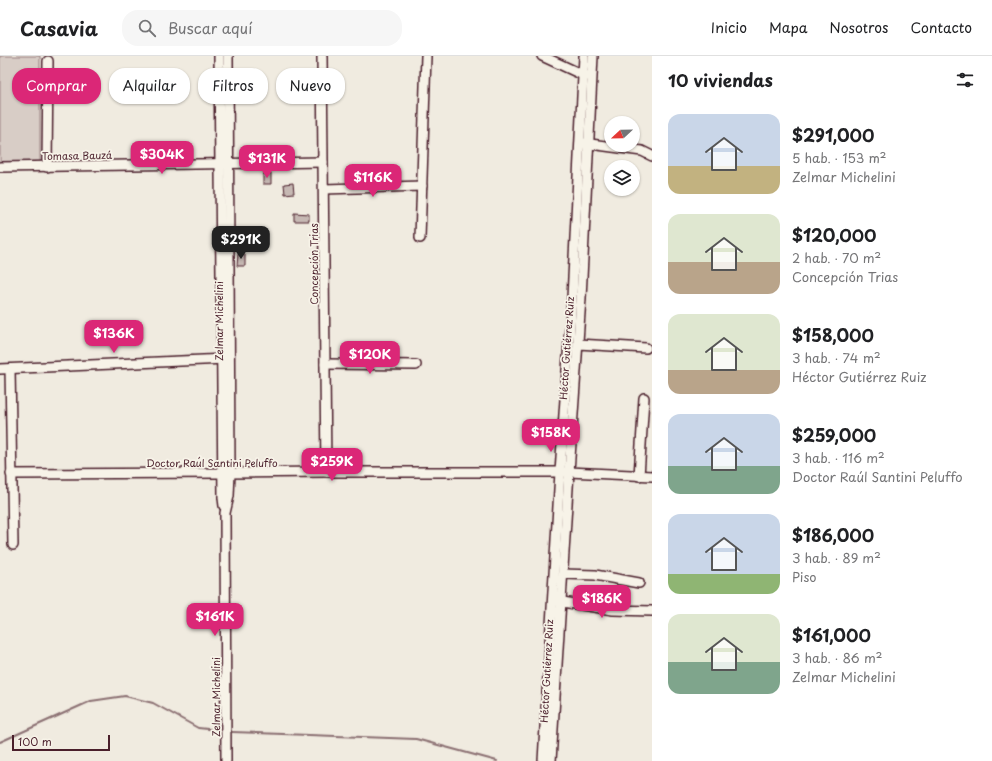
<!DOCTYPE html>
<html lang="es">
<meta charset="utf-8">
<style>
:root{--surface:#fff;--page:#f6f6f6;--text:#202124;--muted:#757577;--line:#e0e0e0;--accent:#db2777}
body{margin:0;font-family:"Playpen Sans",sans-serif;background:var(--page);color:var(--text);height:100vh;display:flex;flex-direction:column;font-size:15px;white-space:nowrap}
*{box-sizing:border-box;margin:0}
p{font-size:13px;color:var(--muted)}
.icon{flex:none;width:22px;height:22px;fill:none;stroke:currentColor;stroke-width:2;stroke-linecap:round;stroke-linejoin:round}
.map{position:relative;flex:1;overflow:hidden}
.side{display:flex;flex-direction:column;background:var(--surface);width:340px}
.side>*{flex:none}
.hud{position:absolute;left:12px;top:12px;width:380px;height:36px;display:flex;gap:8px}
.needle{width:26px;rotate:248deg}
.controls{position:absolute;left:604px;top:60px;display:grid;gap:8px}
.controls a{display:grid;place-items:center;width:36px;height:36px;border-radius:50%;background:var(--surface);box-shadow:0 1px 3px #0004;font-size:20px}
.scale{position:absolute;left:12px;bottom:10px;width:98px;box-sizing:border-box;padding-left:4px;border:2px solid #4a1f2b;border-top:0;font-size:11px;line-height:14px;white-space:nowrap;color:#4a1f2b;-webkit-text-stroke:3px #f7f3e8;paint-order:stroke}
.price{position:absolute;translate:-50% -34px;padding:0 9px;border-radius:8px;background:var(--accent);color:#fff;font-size:13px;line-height:26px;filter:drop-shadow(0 1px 2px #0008)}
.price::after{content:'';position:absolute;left:50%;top:24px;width:12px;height:9px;margin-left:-6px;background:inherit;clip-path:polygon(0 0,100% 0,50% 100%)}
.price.on{background:#222;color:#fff}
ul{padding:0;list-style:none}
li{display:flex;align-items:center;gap:12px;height:100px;padding:0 16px}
li span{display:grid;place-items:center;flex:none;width:112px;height:80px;border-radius:12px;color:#555}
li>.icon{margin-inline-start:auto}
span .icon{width:48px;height:48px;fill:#fffc;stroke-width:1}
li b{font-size:17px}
h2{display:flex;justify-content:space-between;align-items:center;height:48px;padding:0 16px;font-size:17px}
.tag{padding:0 14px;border-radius:16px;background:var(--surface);box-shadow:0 1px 3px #0004;font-size:14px;line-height:36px}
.tag.on{background:var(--accent);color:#fff}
header{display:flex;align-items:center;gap:24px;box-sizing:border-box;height:56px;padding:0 20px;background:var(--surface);border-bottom:1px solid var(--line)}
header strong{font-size:19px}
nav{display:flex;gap:22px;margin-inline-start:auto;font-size:14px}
.search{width:280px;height:36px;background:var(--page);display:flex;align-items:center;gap:10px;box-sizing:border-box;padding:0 14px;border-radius:16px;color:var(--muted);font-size:15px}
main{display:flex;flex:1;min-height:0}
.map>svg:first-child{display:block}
.green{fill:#d8cdc6;stroke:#917678}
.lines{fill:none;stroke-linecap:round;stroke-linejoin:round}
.stream{stroke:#8b6f72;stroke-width:2}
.building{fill:#c6b8b3;stroke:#4a1f2b}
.minor-casing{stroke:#4a1f2b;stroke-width:12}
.minor{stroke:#f7f3e8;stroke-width:9}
.labels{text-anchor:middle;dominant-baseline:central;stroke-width:3.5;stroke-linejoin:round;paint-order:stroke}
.street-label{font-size:10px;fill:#4a1f2b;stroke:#f7f3e8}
</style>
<header>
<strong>Casavia</strong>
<div class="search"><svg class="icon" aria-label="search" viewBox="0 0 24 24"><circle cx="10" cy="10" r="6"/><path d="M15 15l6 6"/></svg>Buscar aquí</div>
<nav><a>Inicio</a><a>Mapa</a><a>Nosotros</a><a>Contacto</a></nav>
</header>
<main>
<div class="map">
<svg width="652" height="705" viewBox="0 0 652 705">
<rect width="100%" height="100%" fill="#f0ebe0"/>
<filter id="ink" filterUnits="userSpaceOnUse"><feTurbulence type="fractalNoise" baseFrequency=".025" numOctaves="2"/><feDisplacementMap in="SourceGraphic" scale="8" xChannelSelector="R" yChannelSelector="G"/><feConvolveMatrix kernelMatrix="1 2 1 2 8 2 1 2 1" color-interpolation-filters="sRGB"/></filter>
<g filter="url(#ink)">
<!-- green -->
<rect class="green" x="0" y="0" width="40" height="107"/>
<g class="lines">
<!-- stream -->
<g class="stream">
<polyline points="232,676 416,683 497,705"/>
<polyline points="0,686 91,645 125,640 153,647 198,672 218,674"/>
</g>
</g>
<!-- building -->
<g class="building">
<polygon points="271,117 271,128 263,128 263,118"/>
<polygon points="293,127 294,137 285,138 284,128"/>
<polygon points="294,157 309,158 309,165 294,165"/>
<polygon points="247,173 247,186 236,186 236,180 238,180 238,174"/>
<polygon points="238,198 245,198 245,210 237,210"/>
</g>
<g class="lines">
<!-- minor casing -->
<g class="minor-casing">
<g id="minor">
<polyline points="219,0 223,442 224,450"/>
<polyline points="322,0 326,416"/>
<polyline points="542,0 583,19 588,20"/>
<polyline points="583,87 642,95 652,100"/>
<polyline points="0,111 323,106"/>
<polyline points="47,111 48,5"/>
<polyline points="324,133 422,130"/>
<polyline points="420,182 426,0"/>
<polyline points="578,288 646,292"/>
<polyline points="325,308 416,309"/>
<polyline points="0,313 226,303"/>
<polyline points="10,313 13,489"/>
<polyline points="11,418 223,417 326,416 569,416 652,420"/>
<polyline points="639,420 644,342"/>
<polyline points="563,518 595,519 639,527"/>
<polyline points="556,545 613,554 652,555"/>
<polyline points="226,705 225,457 229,440 230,417 228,0"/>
<polyline points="543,705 560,416 572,242 584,0"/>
<polyline points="551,705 569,416 581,242 593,0"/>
</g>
</g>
<!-- minor -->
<use href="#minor" class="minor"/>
</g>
</g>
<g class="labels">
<!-- street labels -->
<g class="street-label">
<text transform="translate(77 99) rotate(-1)">Tomasa Bauzá</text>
<text transform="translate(313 208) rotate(-90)">Concepción Trias</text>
<text transform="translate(218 265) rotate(-90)">Zelmar Michelini</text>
<text transform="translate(566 292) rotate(-86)">Héctor Gutiérrez Ruiz</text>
<text x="212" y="406">Doctor Raúl Santini Peluffo</text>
<text transform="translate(546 615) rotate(-87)">Héctor Gutiérrez Ruiz</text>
<text transform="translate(215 641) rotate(-90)">Zelmar Michelini</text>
</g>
</g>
</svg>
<div class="controls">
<a><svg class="needle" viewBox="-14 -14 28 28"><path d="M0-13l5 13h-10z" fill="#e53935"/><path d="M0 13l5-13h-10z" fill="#757577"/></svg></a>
<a><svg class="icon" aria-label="layers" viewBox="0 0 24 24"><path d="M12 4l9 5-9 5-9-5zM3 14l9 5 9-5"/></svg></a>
</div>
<div class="scale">100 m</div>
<b class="price" style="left:162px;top:119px">$304K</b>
<b class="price" style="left:267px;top:123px">$131K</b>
<b class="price" style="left:373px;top:142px">$116K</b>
<b class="price on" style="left:241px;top:204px">$291K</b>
<b class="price" style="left:114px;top:298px">$136K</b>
<b class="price" style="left:370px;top:319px">$120K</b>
<b class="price" style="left:551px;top:397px">$158K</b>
<b class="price" style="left:332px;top:426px">$259K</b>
<b class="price" style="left:602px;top:563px">$186K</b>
<b class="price" style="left:215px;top:581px">$161K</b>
<div class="hud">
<a class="tag on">Comprar</a>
<a class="tag">Alquilar</a>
<a class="tag">Filtros</a>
<a class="tag">Nuevo</a>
</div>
</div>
<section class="side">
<h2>10 viviendas<svg class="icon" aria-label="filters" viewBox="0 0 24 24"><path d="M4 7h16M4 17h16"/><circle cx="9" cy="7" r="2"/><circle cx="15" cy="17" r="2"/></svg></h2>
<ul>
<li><span style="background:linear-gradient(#c9d6e8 65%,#c2b280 0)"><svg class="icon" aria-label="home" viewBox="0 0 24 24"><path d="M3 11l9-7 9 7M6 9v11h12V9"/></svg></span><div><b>$291,000</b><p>5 hab. · 153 m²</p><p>Zelmar Michelini</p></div></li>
<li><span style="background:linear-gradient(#dfe7d0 60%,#b9a48a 0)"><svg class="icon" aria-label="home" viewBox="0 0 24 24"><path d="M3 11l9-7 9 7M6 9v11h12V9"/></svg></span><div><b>$120,000</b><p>2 hab. · 70 m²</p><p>Concepción Trias</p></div></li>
<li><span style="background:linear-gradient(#dfe7d0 70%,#b9a48a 0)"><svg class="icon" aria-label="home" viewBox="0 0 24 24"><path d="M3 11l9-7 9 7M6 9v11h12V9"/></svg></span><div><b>$158,000</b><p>3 hab. · 74 m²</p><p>Héctor Gutiérrez Ruiz</p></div></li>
<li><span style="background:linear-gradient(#c9d6e8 65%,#7fa58c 0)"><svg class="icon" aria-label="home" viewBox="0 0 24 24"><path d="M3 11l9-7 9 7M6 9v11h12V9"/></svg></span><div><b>$259,000</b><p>3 hab. · 116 m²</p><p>Doctor Raúl Santini Peluffo</p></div></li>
<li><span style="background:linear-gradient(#c9d6e8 75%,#8fb573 0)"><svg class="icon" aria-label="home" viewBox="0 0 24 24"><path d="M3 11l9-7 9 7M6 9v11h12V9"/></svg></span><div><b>$186,000</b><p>3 hab. · 89 m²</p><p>Piso</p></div></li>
<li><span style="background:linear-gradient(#dfe7d0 60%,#7fa58c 0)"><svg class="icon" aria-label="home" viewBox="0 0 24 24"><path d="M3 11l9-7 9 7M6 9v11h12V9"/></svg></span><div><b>$161,000</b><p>3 hab. · 86 m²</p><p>Zelmar Michelini</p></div></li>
</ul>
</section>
</main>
